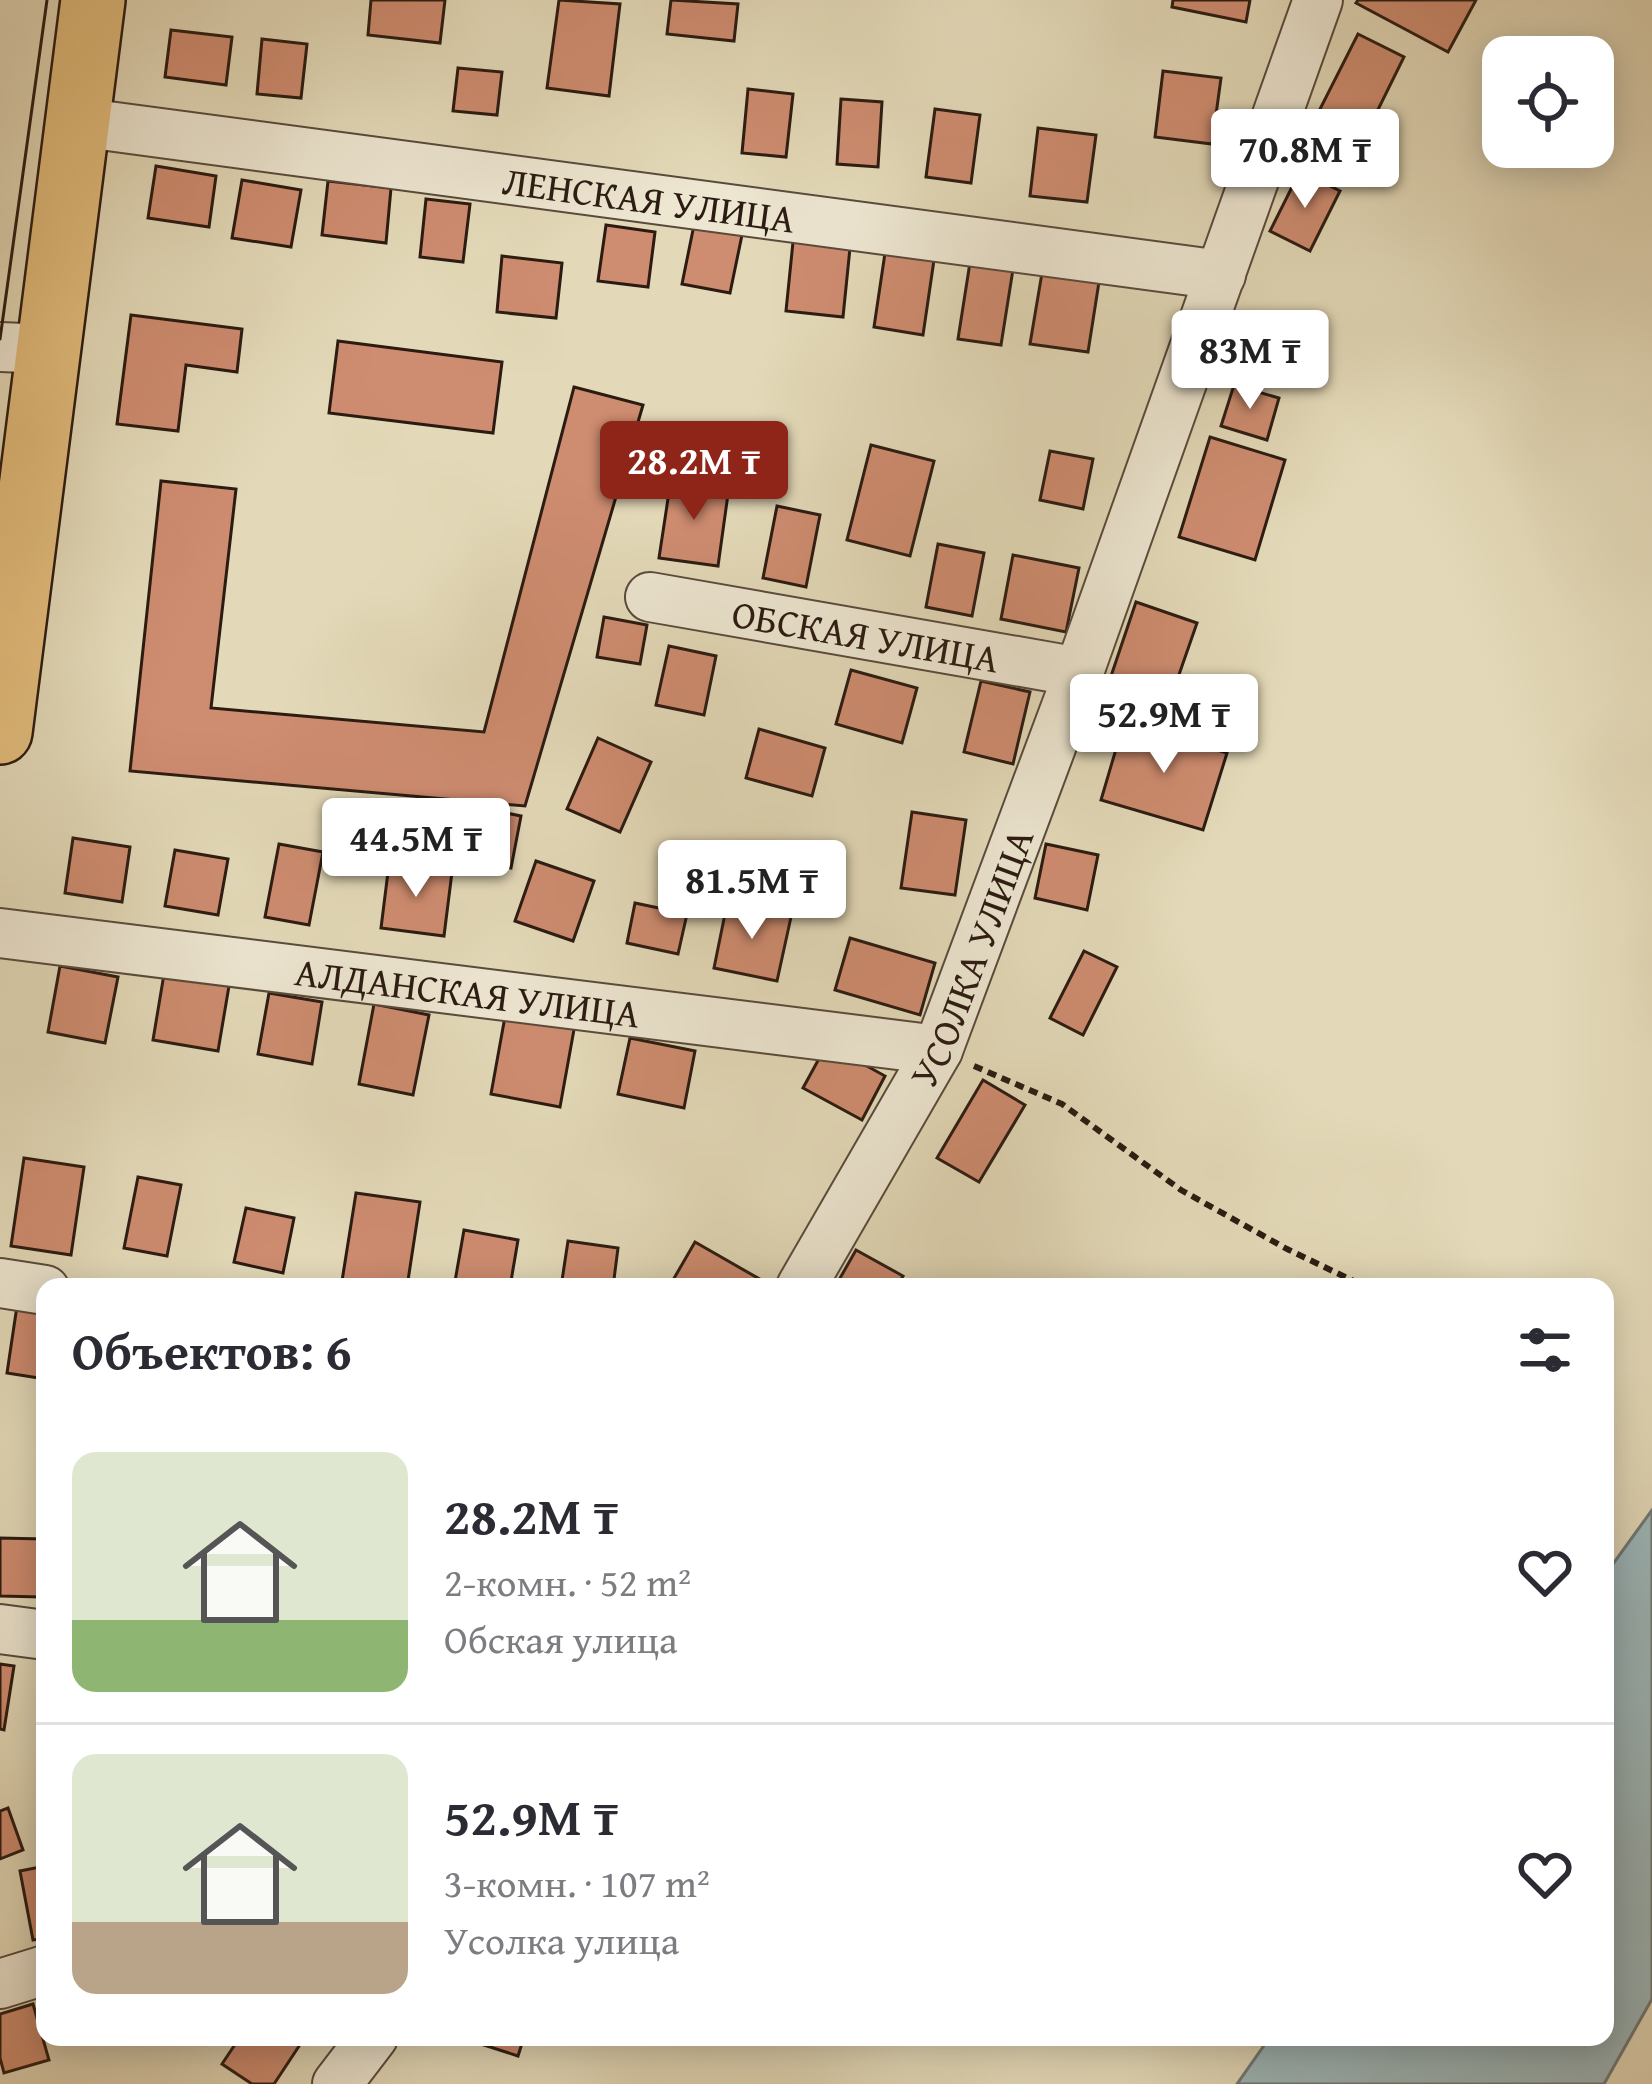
<!DOCTYPE html>
<html lang="ru">
<meta charset="utf-8">
<style>
:root{--surface:#fff;--page:#f7f7f7;--text:#2b2b33;--muted:#7c7c81;--line:#e1e1e2;--accent:#8f2418}
body{margin:0;font-family:"Gentium Book Plus",serif;background:var(--page);color:var(--text);height:100vh;display:flex;flex-direction:column;font-size:45px;white-space:nowrap}
*{box-sizing:border-box;margin:0}
p{font-size:39px;color:var(--muted)}
.icon{flex:none;width:66px;height:66px;fill:none;stroke:currentColor;stroke-width:2;stroke-linecap:round;stroke-linejoin:round}
.map{position:relative;flex:1;overflow:hidden}
.side{position:absolute;left:36px;top:1278px;width:1578px;height:768px;display:flex;flex-direction:column;background:var(--surface);border-radius:24px;box-shadow:0 6px 30px #0003}
.side>*{flex:none}
.fabs{position:absolute;left:1482px;top:36px;display:grid;gap:24px}
.fabs a{display:grid;place-items:center;width:132px;height:132px;border-radius:24px;background:var(--surface);box-shadow:0 6px 30px #0003;font-size:60px}
.price{position:absolute;translate:-50% -102px;padding:0 27px;border-radius:12px;background:#fff;color:#222;font-size:39px;line-height:78px;filter:drop-shadow(0 3px 6px #0008)}
.price::after{content:'';position:absolute;left:50%;top:72px;width:36px;height:27px;margin-left:-18px;background:inherit;clip-path:polygon(0 0,100% 0,50% 100%)}
.price.selected{background:var(--accent);color:#fff}
ul{padding:0;list-style:none}
li{display:flex;align-items:center;gap:36px;height:300px;padding:0 36px}
li+li{border-top:3px solid var(--line)}
li span{display:grid;place-items:center;flex:none;width:336px;height:240px;border-radius:24px;color:#555}
li>.icon{margin-inline-start:auto}
span .icon{width:144px;height:144px;fill:#fffc;stroke-width:1}
li b{font-size:51px}
h2{display:flex;justify-content:space-between;align-items:center;height:144px;padding:0 36px;font-size:51px}
.map>svg:first-child{display:block}
.water{fill:#9cb7bb;stroke:#6f7977;stroke-width:3}
.building{fill:#ce8c70;stroke:#2b1b12;stroke-width:3}
.lines{fill:none;stroke-linecap:round;stroke-linejoin:round}
.minor-casing{stroke:#594a3c;stroke-width:52}
.major-casing{stroke:#2b1b12;stroke-width:68}
.path{stroke:#2b1b12;stroke-width:6;stroke-dasharray:9 6;stroke-linecap:butt}
.minor{stroke:#ede6d1;stroke-width:48}
.major{stroke:#e2bc7c;stroke-width:63}
.tram{stroke:#2b1b12;stroke-width:3}
.labels{text-anchor:middle;dominant-baseline:central;stroke-width:9;stroke-linejoin:round;paint-order:stroke}
.street-label{font-size:39px;fill:#2b1b12;stroke:#ede6d1}
</style>
<div class="map">
<svg width="1652" height="2084" viewBox="0 0 1652 2084">
<rect width="100%" height="100%" fill="#e3d9b8"/>
<filter id="stains"><feTurbulence type="fractalNoise" baseFrequency=".00167" numOctaves="4"/><feColorMatrix values="0 0 0 0 .2 0 0 0 0 .09 0 0 0 0 .02 0 0 0 .5 -.17"/></filter>
<radialGradient id="worn" r=".72"><stop offset=".6" stop-color="#630" stop-opacity="0"/><stop offset="1" stop-color="#630" stop-opacity=".3"/></radialGradient>
<!-- water -->
<polygon class="water" points="1652,1510 1652,1999 1604,2084 1237,2084 1270,2037 1605,2037 1605,1575"/>
<!-- building -->
<g class="building">
<polygon points="371,0 445,0 440,43 368,35"/>
<polygon points="559,0 620,4 609,96 547,88"/>
<polygon points="671,0 738,4 734,41 667,34"/>
<polygon points="1173,0 1250,0 1246,22 1172,7"/>
<polygon points="1358,0 1476,0 1448,52 1356,3"/>
<polygon points="171,30 232,37 226,85 165,77"/>
<polygon points="1358,34 1404,57 1365,136 1318,113"/>
<polygon points="262,39 307,44 301,98 257,94"/>
<polygon points="458,68 502,72 497,115 453,111"/>
<polygon points="1163,71 1221,78 1212,144 1155,137"/>
<polygon points="748,89 793,94 786,157 742,153"/>
<polygon points="841,99 882,102 878,167 837,164"/>
<polygon points="935,109 980,115 971,183 926,177"/>
<polygon points="1038,128 1096,135 1087,202 1030,196"/>
<polygon points="156,166 216,176 209,227 148,218"/>
<polygon points="1300,171 1340,191 1310,251 1270,231"/>
<polygon points="242,180 301,190 291,247 232,238"/>
<polygon points="328,181 391,188 386,243 322,235"/>
<polygon points="426,199 470,204 463,262 420,257"/>
<polygon points="606,225 655,232 648,287 598,281"/>
<polygon points="694,225 742,235 730,293 682,284"/>
<polygon points="793,242 850,248 843,317 786,311"/>
<polygon points="885,253 934,260 923,335 874,327"/>
<polygon points="502,256 562,263 556,318 497,312"/>
<polygon points="971,256 1014,263 1001,345 958,339"/>
<polygon points="1042,273 1099,282 1088,352 1030,344"/>
<polygon points="131,315 242,329 237,372 186,365 178,431 117,424"/>
<polygon points="338,341 502,362 493,433 329,413"/>
<polygon points="1234,385 1279,398 1267,440 1221,426"/>
<polygon points="574,387 643,405 525,806 130,771 161,481 236,489 211,708 484,732"/>
<polygon points="1210,437 1285,460 1255,560 1179,537"/>
<polygon points="871,445 934,461 910,556 847,540"/>
<polygon points="1050,451 1093,459 1083,509 1040,500"/>
<polygon points="671,479 729,487 718,566 659,558"/>
<polygon points="777,506 820,515 806,587 763,578"/>
<polygon points="938,544 984,553 972,616 926,607"/>
<polygon points="1013,555 1079,568 1066,632 1001,619"/>
<polygon points="1136,602 1197,623 1167,709 1107,688"/>
<polygon points="604,617 647,625 640,664 597,657"/>
<polygon points="669,646 716,656 704,715 656,705"/>
<polygon points="851,670 917,688 902,743 836,724"/>
<polygon points="981,681 1030,692 1013,764 964,752"/>
<polygon points="1124,722 1227,753 1203,830 1101,800"/>
<polygon points="759,729 825,748 812,796 746,778"/>
<polygon points="598,738 651,762 620,832 567,809"/>
<polygon points="466,805 521,816 511,868 456,857"/>
<polygon points="912,812 966,820 955,895 901,888"/>
<polygon points="73,838 130,847 122,902 65,893"/>
<polygon points="279,844 323,852 309,925 265,917"/>
<polygon points="1046,844 1098,855 1087,910 1035,898"/>
<polygon points="175,850 228,859 218,915 165,906"/>
<polygon points="536,861 594,881 573,941 515,921"/>
<polygon points="389,864 452,872 444,936 381,928"/>
<polygon points="635,903 687,914 678,954 627,943"/>
<polygon points="727,904 791,917 777,981 714,968"/>
<polygon points="850,938 935,963 920,1015 835,990"/>
<polygon points="1084,951 1117,967 1083,1035 1050,1018"/>
<polygon points="60,966 118,977 105,1043 48,1032"/>
<polygon points="164,974 229,986 218,1051 153,1040"/>
<polygon points="269,993 322,1002 312,1064 258,1054"/>
<polygon points="374,1004 429,1015 413,1095 359,1084"/>
<polygon points="506,1011 575,1024 560,1107 491,1094"/>
<polygon points="630,1038 695,1051 684,1108 618,1094"/>
<polygon points="827,1044 885,1076 862,1120 803,1088"/>
<polygon points="983,1080 1025,1105 979,1182 937,1158"/>
<polygon points="24,1158 84,1167 71,1255 11,1246"/>
<polygon points="138,1177 181,1185 167,1256 124,1248"/>
<polygon points="356,1193 420,1202 407,1287 342,1281"/>
<polygon points="246,1208 294,1218 283,1273 234,1262"/>
<polygon points="464,1230 518,1240 510,1287 454,1287"/>
<polygon points="568,1241 618,1248 613,1287 561,1287"/>
<polygon points="695,1242 763,1281 760,1287 669,1287"/>
<polygon points="856,1250 903,1276 897,1287 835,1287"/>
<polygon points="17,1306 45,1310 45,1379 7,1373"/>
<polygon points="0,1538 43,1539 41,1597 0,1596"/>
<polygon points="0,1664 14,1666 4,1730 0,1729"/>
<polygon points="8,1808 23,1850 0,1859 0,1811"/>
<polygon points="45,1866 45,1938 33,1940 20,1871"/>
<polygon points="33,2004 49,2060 4,2073 0,2058 0,2014"/>
<polygon points="240,2037 305,2037 274,2084 252,2084 222,2064"/>
<polygon points="459,2037 524,2037 518,2056"/>
</g>
<g class="lines">
<!-- minor casing -->
<g class="minor-casing">
<g id="minor">
<path id="s1" d="M78 122 1221 275"/>
<polyline points="0,347 50,349"/>
<path id="s2" d="M650 597 1079 672"/>
<path id="s3" d="M0 933 938 1050"/>
<polyline points="0,1283 45,1290"/>
<path id="s4" d="M801 1287 938 1050 1079 672 1318 0"/>
<polyline points="0,1629 45,1635"/>
<polyline points="0,1984 45,1970"/>
<polyline points="337,2084 373,2037"/>
</g>
</g>
<!-- major casing -->
<g class="major-casing">
<polyline id="major" points="0,732 93,0"/>
</g>
<!-- path -->
<polyline class="path" points="974,1066 1062,1104 1181,1190 1287,1249 1366,1287"/>
<!-- minor -->
<use href="#minor" class="minor"/>
<!-- major -->
<use href="#major" class="major"/>
<!-- tram -->
<polyline class="tram" points="0,339 47,0"/>
</g>
<g class="labels">
<!-- street labels -->
<g class="street-label">
<text stroke="none"><textPath href="#s1" startOffset="576">ЛЕНСКАЯ УЛИЦА</textPath></text>
<text stroke="none"><textPath href="#s2" startOffset="219">ОБСКАЯ УЛИЦА</textPath></text>
<text stroke="none"><textPath href="#s4" startOffset="372">УСОЛКА УЛИЦА</textPath></text>
<text stroke="none"><textPath href="#s3" startOffset="471">АЛДАНСКАЯ УЛИЦА</textPath></text>
</g>
</g>
<rect width="100%" height="100%" filter="url(#stains)"/>
<rect width="100%" height="100%" fill="url(#worn)"/>
</svg>
<div class="fabs">
<a><svg class="icon" aria-label="locate" viewBox="0 0 24 24"><circle cx="12" cy="12" r="6"/><path d="M12 2v4M12 18v4M2 12h4M18 12h4"/></svg></a>
</div>
<b class="price" style="left:1305px;top:211px">70.8M ₸</b>
<b class="price" style="left:1250px;top:412px">83M ₸</b>
<b class="price selected" style="left:694px;top:523px">28.2M ₸</b>
<b class="price" style="left:1164px;top:776px">52.9M ₸</b>
<b class="price" style="left:416px;top:900px">44.5M ₸</b>
<b class="price" style="left:752px;top:942px">81.5M ₸</b>
<section class="side">
<h2>Объектов: 6<svg class="icon" aria-label="filters" viewBox="0 0 24 24"><path d="M4 7h16M4 17h16"/><circle cx="9" cy="7" r="2"/><circle cx="15" cy="17" r="2"/></svg></h2>
<ul>
<li><span style="background:linear-gradient(#dfe7d0 70%,#8fb573 0)"><svg class="icon" aria-label="home" viewBox="0 0 24 24"><path d="M3 11l9-7 9 7M6 9v11h12V9"/></svg></span><div><b>28.2M ₸</b><p>2-комн. · 52 m²</p><p>Обская улица</p></div><svg class="icon" aria-label="heart" viewBox="0 0 24 24"><path d="M12 20l-8-8c-3-5 5-10 8-4 3-6 11-1 8 4z"/></svg></li>
<li><span style="background:linear-gradient(#dfe7d0 70%,#b9a48a 0)"><svg class="icon" aria-label="home" viewBox="0 0 24 24"><path d="M3 11l9-7 9 7M6 9v11h12V9"/></svg></span><div><b>52.9M ₸</b><p>3-комн. · 107 m²</p><p>Усолка улица</p></div><svg class="icon" aria-label="heart" viewBox="0 0 24 24"><path d="M12 20l-8-8c-3-5 5-10 8-4 3-6 11-1 8 4z"/></svg></li>
</ul>
</section>
</div>
